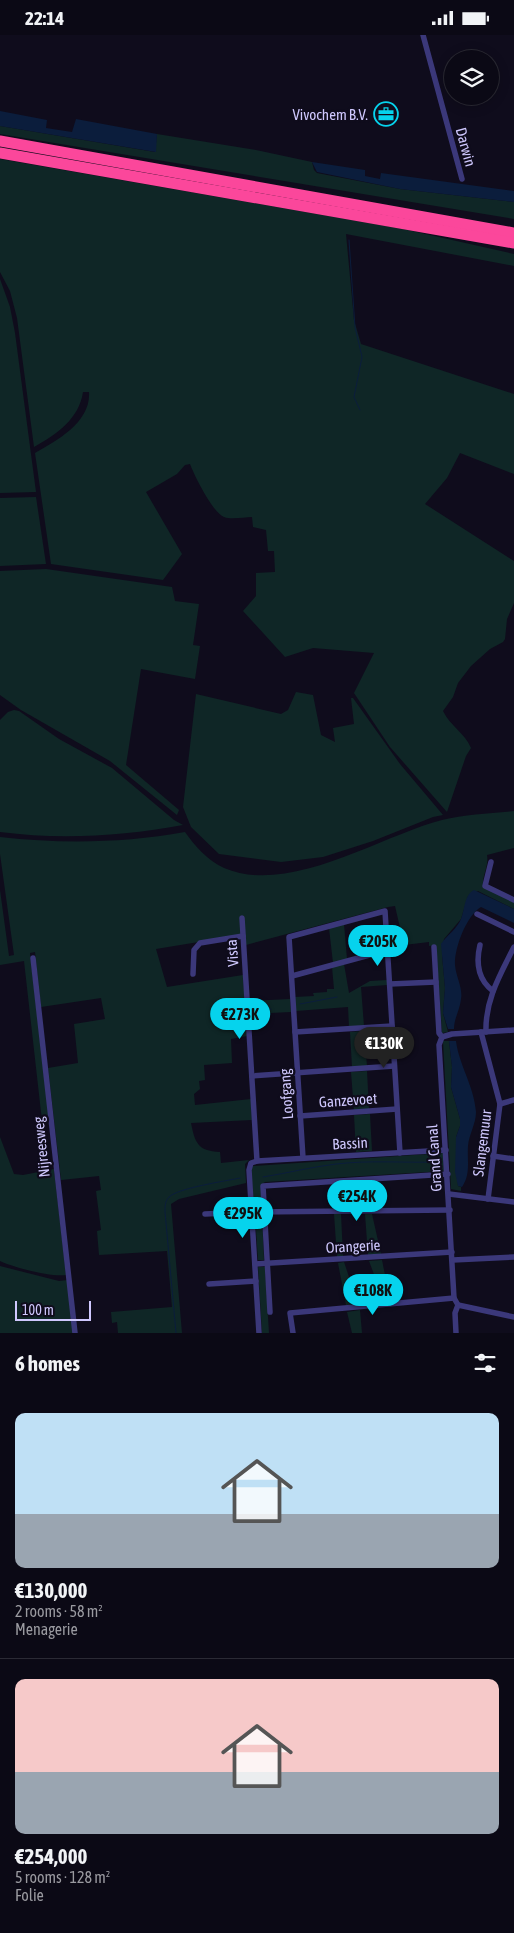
<!DOCTYPE html>
<meta charset="utf-8">
<style>
:root{--surface:#0b0915;--page:#191722;--text:#f1f3f6;--muted:#9a9aa0;--line:#2b2a34;--accent:#06d3ed}
body{margin:0;font-family:"Asap Condensed",sans-serif;background:var(--page);color:var(--text);height:100vh;display:flex;flex-direction:column;font-size:19px;white-space:nowrap}
*{box-sizing:border-box;margin:0}
p{font-size:16px;color:var(--muted)}
.icon{flex:none;width:28px;height:28px;fill:none;stroke:currentColor;stroke-width:2;stroke-linecap:round;stroke-linejoin:round}
.map{position:relative;height:1298px;overflow:hidden}
.panel{display:flex;flex-direction:column;background:var(--surface);flex:1}
.panel>*{flex:none}
.tools{position:absolute;left:444px;top:15px;display:grid;gap:10px}
.tools a{display:grid;place-items:center;width:55px;height:55px;border-radius:50%;background:var(--surface);box-shadow:0 2px 12px #0003,0 0 0 1px var(--line);font-size:25px}
.scale{position:absolute;left:15px;bottom:12px;width:76px;box-sizing:border-box;padding-left:5px;border:2px solid #cfc8fe;border-top:0;font-size:14px;line-height:18px;white-space:nowrap;color:#cfc8fe;-webkit-text-stroke:4px #0f0c1c;paint-order:stroke}
.price{position:absolute;translate:-50% -42px;padding:0 11px;border-radius:18px;background:var(--accent);color:#111;font-size:16px;line-height:32px;filter:drop-shadow(0 1px 2px #0008)}
.price::after{content:'';position:absolute;left:50%;top:30px;width:15px;height:11px;margin-left:-8px;background:inherit;clip-path:polygon(0 0,100% 0,50% 100%)}
.price.selected{background:#222;color:#fff}
ul{padding:0;list-style:none}
li{display:grid;align-content:center;gap:10px;height:265px;padding:0 15px}
li+li{border-top:1px solid var(--line)}
li span{display:grid;place-items:center;height:155px;border-radius:10px;color:#555}
li>.icon{margin-inline-start:auto}
span .icon{width:90px;height:90px;fill:#fffc;stroke-width:1}
li b{font-size:21px}
h2{display:flex;justify-content:space-between;align-items:center;height:60px;padding:0 15px;font-size:21px}
.status{display:flex;justify-content:space-between;align-items:center;height:35px;padding:0 25px;background:var(--surface);direction:ltr}
.status svg{height:14px;fill:currentColor}
.map>svg:first-child{display:block}
.green{fill:#0f2626}
.water{fill:#0b1d3c}
.lines{fill:none;stroke-linecap:round;stroke-linejoin:round}
.stream{stroke:#0b1d3c;stroke-width:1}
.minor{stroke:#3b387a;stroke-width:5.5}
.motorway{stroke:#fb479b;stroke-width:11}
.labels{text-anchor:middle;dominant-baseline:central;stroke-width:4.5;stroke-linejoin:round;paint-order:stroke}
.poi-label{font-size:15px;fill:#cfc8fe;stroke:#0f0c1c;text-anchor:end}
.street-label{font-size:15px;fill:#cfc8fe;stroke:#0f0c1c}
</style>
<div class="status"><b>22:14</b><svg viewBox="0 0 49 12"><path d="M0 12V9h3v3zM5 12V6h3v6zM10 12V3h3v9zM15 12V0h3v12zM26 1h20v11H26zM47 4h2v5h-2z"/></svg></div>
<div class="map">
<svg width="514" height="1298" viewBox="0 0 514 1298">
<rect width="100%" height="100%" fill="#0f0c1c"/>
<!-- green -->
<g class="green">
<polygon points="0,91 155,117 157,99 256,115 312,127 314,135 317,138 400,154 514,167 514,184 0,99"/>
<path d="M0 124 403 194 514 219V231L346 199 354 285 361 309 514 359V439L460 418 447 443 425 469 514 526V568L507 584 505 604 503 607 490 614 471 631 458 648 453 662 443 676C450 691 465 698 471 713L466 721 447 777 390 712 354 658 374 618 313 613 285 622 243 576 256 561V538L275 537 274 516H268L266 495 253 492 252 482C244 482 232 485 224 482 213 478 194 440 190 429L185 430 177 439 146 457 182 519 163 545 51 529 35 418C58 405 91 387 89 357H83C79 384 57 399 34 412L17 283 10 256 0 237Z"/>
<polygon points="0,244 10,272 15,298 36,457 0,458"/>
<polygon points="36,462 46,529 0,531 0,463"/>
<polygon points="46,534 172,552 175,566 199,569 193,610 200,611 195,644 141,634 126,730 179,775 177,780 110,726 21,675 0,660 0,536"/>
<polygon points="296,657 313,660 321,700 335,707 333,693 354,689 351,663 353,663 400,729 443,780 433,782 373,806 323,822 281,827 219,819 191,792 183,772 196,659 281,679 288,675"/>
<path d="M14 675 19 676 59 704 112 733 174 785 183 790C123 801 61 805 0 797V685L8 677Z"/>
<path d="M514 776V813L487 820C489 831 482 841 483 851L514 867V874L478 856 468 861 461 884 444 904 442 920 445 953 443 978 448 997 442 998 436 910 429 911V907L404 910 395 871 388 872 246 910 241 900 156 914 167 952 243 940 247 1001 231 1004 232 1028 204 1030 205 1045 199 1046 200 1054 194 1059 195 1070 251 1064 252 1085 191 1088C195 1107 197 1116 220 1117L221 1128 249 1125 245 1129 246 1148 179 1164 171 1169 182 1298H118L117 1287 112 1288 111 1277 172 1272 167 1216 99 1220 97 1196 101 1195 96 1156 101 1155 99 1141 61 1145 48 1033 78 1028 74 989 105 984 101 963 41 972 35 917 30 918 49 1084 42 1082 41 1077 24 926 0 930V855L9 921 14 920 0 819V802C62 809 124 808 185 797 195 811 207 825 224 833 289 861 380 801 442 785 465 779 490 779 514 776Z"/>
<polygon points="344,889 347,924 333,928 329,893"/>
<polygon points="344,929 349,958 370,946 387,945 387,950 361,952 364,991 349,992 348,972 296,976 295,962 314,961 313,958 327,957 327,954 334,954 332,932"/>
<polygon points="290,964 291,977 251,979 250,966"/>
<polygon points="364,996 367,1031 352,1032 350,997"/>
<polygon points="443,1006 449,1006 452,1032 451,1052 460,1084 460,1091 456,1102 458,1151 461,1152 461,1156 451,1154"/>
<polygon points="367,1036 369,1074 354,1076 351,1037"/>
<polygon points="370,1079 372,1116 356,1117 354,1080"/>
<path d="M0 1102 14 1139 23 1140 54 1134 66 1240C50 1242 15 1233 0 1226Z"/>
<polygon points="443,1118 444,1136 265,1147 261,1150 263,1176 254,1176 251,1134 253,1131"/>
<polygon points="262,1179 264,1225 258,1225 255,1180"/>
<polygon points="334,1179 341,1179 343,1221 337,1222"/>
<polygon points="365,1179 372,1179 381,1219 368,1220"/>
<polygon points="382,1225 390,1265 384,1266 369,1226"/>
<polygon points="344,1227 358,1269 346,1270 338,1228"/>
<polygon points="0,1231 59,1246 68,1245 74,1298 0,1298"/>
<polygon points="258,1232 265,1232 269,1298 262,1298"/>
<polygon points="360,1275 362,1298 352,1298 347,1277"/>
</g>
<!-- water -->
<g class="water">
<polygon points="0,76 47,85 46,93 72,97 76,84 157,99 156,117 0,91"/>
<polygon points="312,127 365,135 365,141 380,144 381,138 514,156 514,167 400,154 317,137"/>
<path d="M474 855 514 874V888L481 872C466 881 454 914 455 930 456 942 463 953 461 964 460 975 454 983 454 994H448L443 978 445 953 441 909C447 900 457 894 461 884 465 874 464 860 474 855Z"/>
<path d="M449 1006H456C459 1030 474 1051 476 1077 476 1089 469 1099 468 1111 467 1126 471 1139 462 1152L458 1151 455 1137 456 1102 460 1091V1084L451 1052 452 1032Z"/>
</g>
<g class="lines">
<!-- stream -->
<g class="stream">
<polyline points="349,205 355,292 362,322 354,362 360,375"/>
<polyline points="300,969 337,962"/>
<polyline points="253,976 271,974"/>
<path d="M263 1142C288 1138 311 1132 336 1129 369 1125 403 1128 436 1127"/>
<path d="M176 1298 165 1177C165 1171 165 1166 169 1162 178 1153 226 1146 240 1143"/>
</g>
<!-- minor -->
<g class="minor">
<polyline points="423,0 462,144"/>
<polyline points="491,827 485,851 514,865"/>
<polyline points="477,879 514,897"/>
<polyline points="242,883 257,1126"/>
<path d="M480 910C476 927 477 944 493 956"/>
<polyline points="434,912 439,998 442,1002 439,1010 454,1263 458,1270 455,1278 456,1298"/>
<polyline points="33,923 75,1298"/>
<polyline points="193,939 194,915 200,908 243,901"/>
<polyline points="292,941 388,915"/>
<polyline points="390,949 436,947"/>
<polyline points="295,997 392,991"/>
<polyline points="481,997 500,1069 488,1164"/>
<path d="M486 997C485 965 500 940 514 912"/>
<polyline points="442,1002 452,999 514,995"/>
<polyline points="252,1041 394,1031"/>
<polyline points="500,1069 514,1065"/>
<polyline points="300,1081 397,1074"/>
<polyline points="493,1121 514,1124"/>
<polyline points="303,1123 289,902 385,876 400,1118"/>
<polyline points="449,1159 514,1167"/>
<polyline points="205,1179 249,1177 450,1175"/>
<polyline points="453,1225 514,1222"/>
<polyline points="255,1229 452,1217"/>
<polyline points="209,1249 256,1246"/>
<polyline points="458,1270 514,1282"/>
<polyline points="270,1277 263,1151 448,1139"/>
<polyline points="259,1298 249,1135 251,1128 257,1126 446,1115"/>
<polyline points="293,1298 290,1278 454,1263"/>
</g>
<!-- motorway -->
<g class="motorway">
<polyline points="0,106 514,198"/>
<polyline points="0,118 514,208"/>
</g>
</g>
<!-- icons -->
<defs>
<g id="office-ring" transform="scale(1.25)"><circle r="9.5" fill="#0f0c1c" stroke="#06d3ed" stroke-width="1.5"/><path d="M-6-3h4V-5.5h4V-3h4V5H-6ZM-1-4.5V-3h2v-1.5ZM-6 0V1H6V0Z" fill="#06d3ed"/></g>
</defs>
<g fill-rule="evenodd">
<use href="#office-ring" x="386" y="79"/>
</g>
<g class="labels">
<!-- poi labels -->
<g class="poi-label">
<text x="368" y="79">Vivochem B.V.</text>
</g>
<!-- street labels -->
<g class="street-label">
<text transform="translate(466 112) rotate(75)">Darwin</text>
<text transform="translate(232 918) rotate(-94)">Vista</text>
<text transform="translate(286 1059) rotate(-94)">Loofgang</text>
<text transform="translate(348 1065) rotate(-4)">Ganzevoet</text>
<text transform="translate(350 1108) rotate(-3)">Bassin</text>
<text transform="translate(482 1108) rotate(-83)">Slangemuur</text>
<text transform="translate(41 1112) rotate(-96)">Nijreesweg</text>
<text transform="translate(434 1123) rotate(-94)">Grand Canal</text>
<text transform="translate(353 1211) rotate(-3)">Orangerie</text>
</g>
</g>
</svg>
<div class="tools">
<a><svg class="icon" aria-label="layers" viewBox="0 0 24 24"><path d="M12 4l9 5-9 5-9-5zM3 14l9 5 9-5"/></svg></a>
</div>
<div class="scale">100 m</div>
<b class="price" style="left:378px;top:932px">€205K</b>
<b class="price" style="left:240px;top:1005px">€273K</b>
<b class="price selected" style="left:384px;top:1034px">€130K</b>
<b class="price" style="left:357px;top:1187px">€254K</b>
<b class="price" style="left:243px;top:1204px">€295K</b>
<b class="price" style="left:373px;top:1281px">€108K</b>
</div>
<section class="panel">
<h2>6 homes<svg class="icon" aria-label="filters" viewBox="0 0 24 24"><path d="M4 7h16M4 17h16"/><circle cx="9" cy="7" r="2"/><circle cx="15" cy="17" r="2"/></svg></h2>
<ul>
<li><span style="background:linear-gradient(#bfe0f5 65%,#9aa5b1 0)"><svg class="icon" aria-label="home" viewBox="0 0 24 24"><path d="M3 11l9-7 9 7M6 9v11h12V9"/></svg></span><div><b>€130,000</b><p>2 rooms · 58 m²</p><p>Menagerie</p></div></li>
<li><span style="background:linear-gradient(#f6c9c9 60%,#9aa5b1 0)"><svg class="icon" aria-label="home" viewBox="0 0 24 24"><path d="M3 11l9-7 9 7M6 9v11h12V9"/></svg></span><div><b>€254,000</b><p>5 rooms · 128 m²</p><p>Folie</p></div></li>
</ul>
</section>
